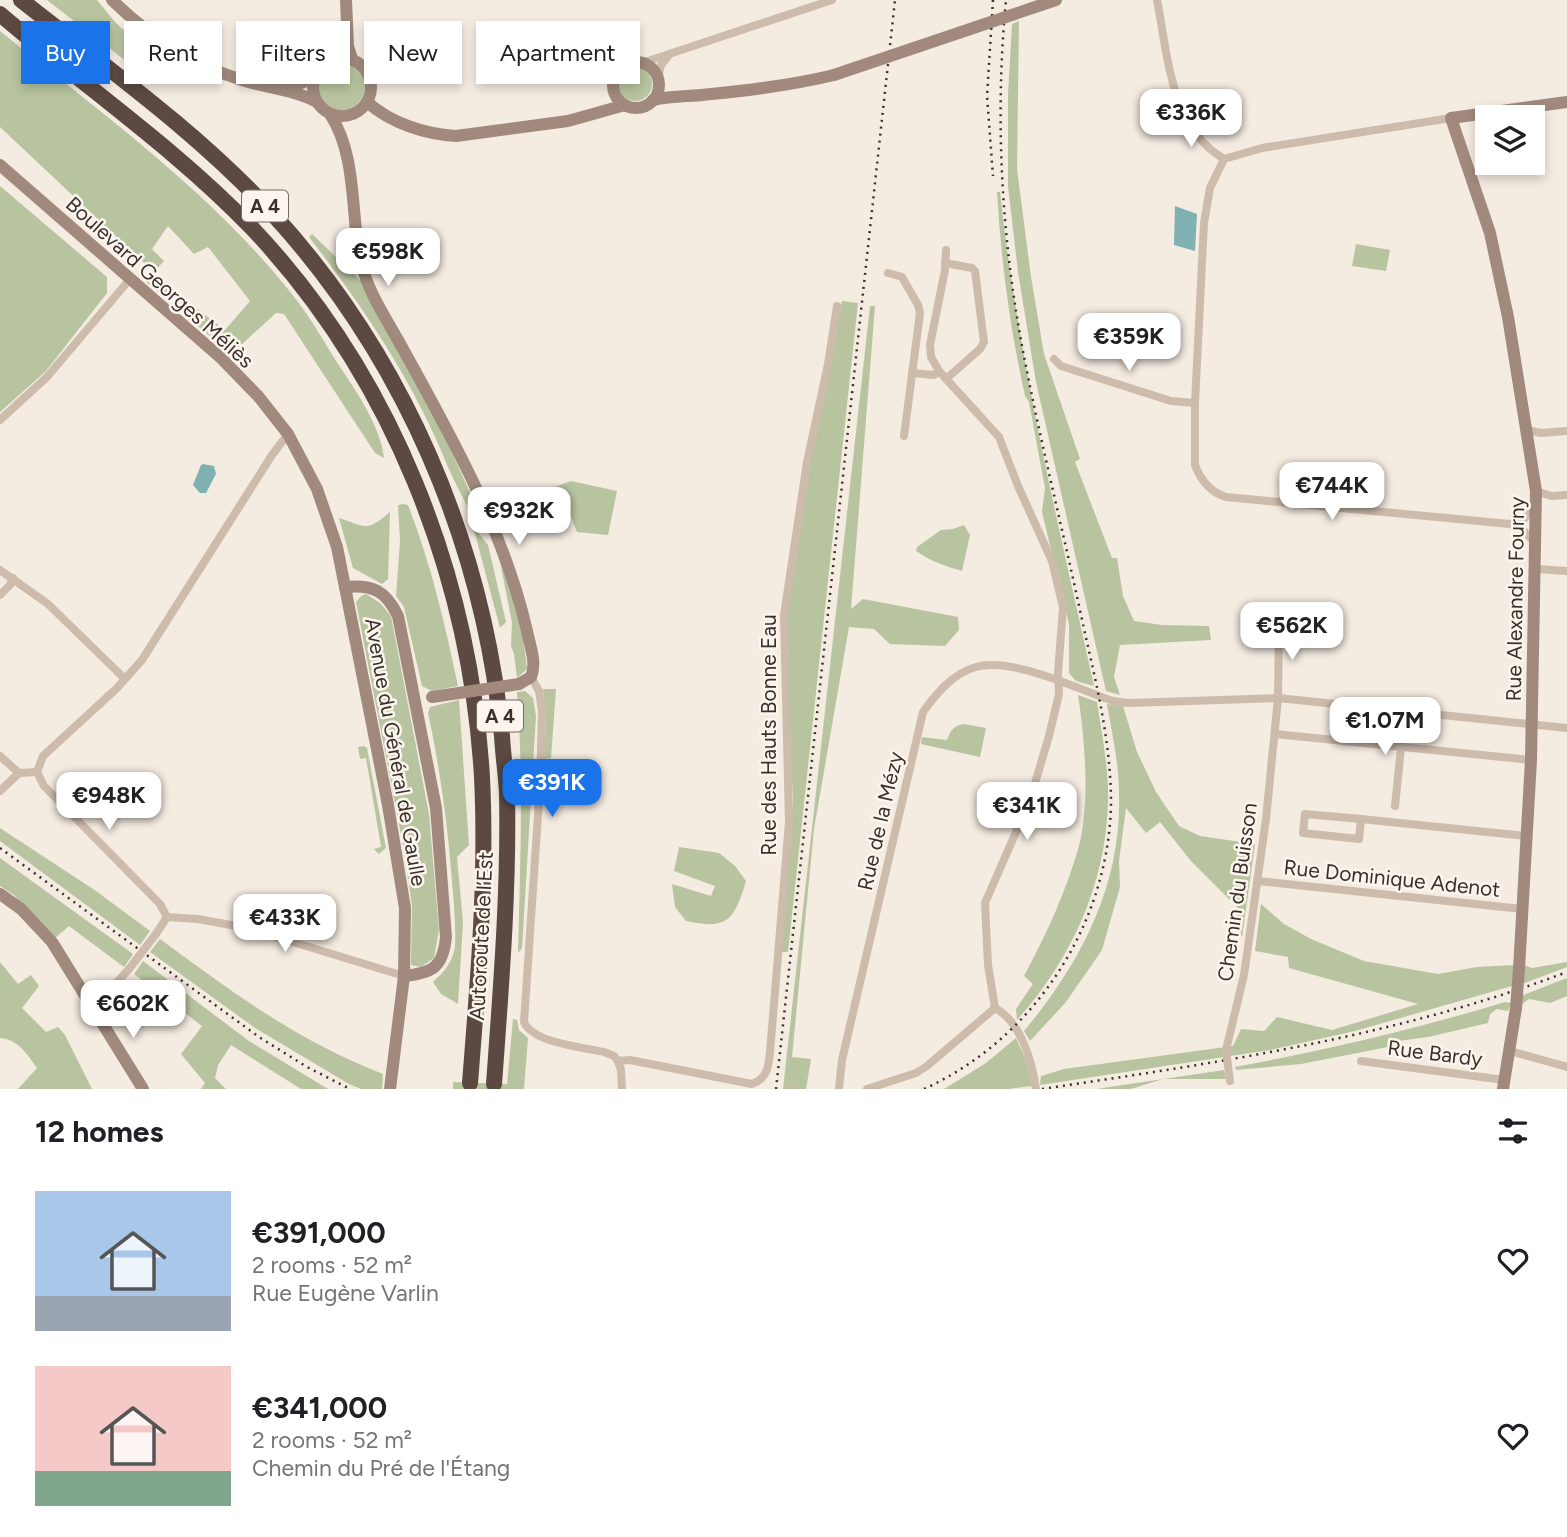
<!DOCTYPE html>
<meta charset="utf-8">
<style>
:root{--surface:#fff;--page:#f6f6f6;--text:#202124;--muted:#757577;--accent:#1a73e8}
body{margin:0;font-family:Figtree,sans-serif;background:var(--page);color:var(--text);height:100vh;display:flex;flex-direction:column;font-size:26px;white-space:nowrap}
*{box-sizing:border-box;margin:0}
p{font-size:23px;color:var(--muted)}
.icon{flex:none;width:38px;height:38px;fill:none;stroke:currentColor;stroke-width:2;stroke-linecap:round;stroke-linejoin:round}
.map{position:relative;height:1089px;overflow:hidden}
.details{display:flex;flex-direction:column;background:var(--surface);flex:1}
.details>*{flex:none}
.top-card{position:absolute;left:21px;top:21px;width:700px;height:63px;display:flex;gap:14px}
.controls{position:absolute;left:1475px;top:105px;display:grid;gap:14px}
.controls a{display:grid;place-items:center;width:70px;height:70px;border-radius:0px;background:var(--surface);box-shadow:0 4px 10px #0003;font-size:35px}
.price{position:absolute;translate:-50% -60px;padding:0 16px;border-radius:14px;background:#fff;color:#222;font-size:23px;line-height:46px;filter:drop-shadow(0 2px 4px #0008)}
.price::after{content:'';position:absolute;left:50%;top:42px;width:21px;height:16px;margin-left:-10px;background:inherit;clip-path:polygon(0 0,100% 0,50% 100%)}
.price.current{background:var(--accent);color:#fff}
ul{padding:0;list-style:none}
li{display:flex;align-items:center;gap:21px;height:175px;padding:0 35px}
li span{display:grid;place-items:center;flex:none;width:196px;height:140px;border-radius:0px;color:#555}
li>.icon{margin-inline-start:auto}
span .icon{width:84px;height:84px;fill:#fffc;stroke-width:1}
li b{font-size:30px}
h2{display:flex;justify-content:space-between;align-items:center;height:84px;padding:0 35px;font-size:30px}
.pill{padding:0 24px;border-radius:0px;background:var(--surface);box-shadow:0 4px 10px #0003;font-size:24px;line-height:63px}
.pill.current{background:var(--accent);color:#fff}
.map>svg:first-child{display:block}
.green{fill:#b8c4a0}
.water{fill:#7fb0b2}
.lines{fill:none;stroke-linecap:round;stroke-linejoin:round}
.street{stroke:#cdbbac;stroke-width:8}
.secondary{stroke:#a18a7d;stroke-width:12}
.highway{stroke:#5c4a42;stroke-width:16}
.rail{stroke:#3b302b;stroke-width:2.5;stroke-dasharray:2 5;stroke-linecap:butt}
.street-bridge{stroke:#cdbbac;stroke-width:8}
.secondary-bridge{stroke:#a18a7d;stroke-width:12}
.labels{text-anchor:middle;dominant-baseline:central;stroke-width:5;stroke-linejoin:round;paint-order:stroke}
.shield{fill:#fbf5ee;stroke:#756b66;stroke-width:2}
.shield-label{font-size:19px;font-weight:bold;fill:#3b302b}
.street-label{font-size:21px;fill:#3b302b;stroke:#fbf5ee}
</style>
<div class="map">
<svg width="1567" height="1089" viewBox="0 0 1567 1089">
<rect width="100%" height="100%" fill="#f4ebe1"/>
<!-- green -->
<g class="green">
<polygon points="47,0 97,0 115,22 141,46 135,68"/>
<polygon points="1019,21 1017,169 1031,277 1044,354 1080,459 1075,462 1112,558 1117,558 1123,596 1134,621 1162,625 1209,626 1211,640 1120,645 1114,677 1120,695 1106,691 1036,382 1018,272 1008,186 1008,94 1012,24"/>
<path d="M0 31C101 113 210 191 291 293 309 315 323 340 338 364 355 389 381 427 384 458L375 453 284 314 276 313 231 354 180 311 188 302 225 330 250 301 208 247 194 254 168 226 152 249 164 261 154 272 172 288 165 298 145 281 154 272 0 127Z"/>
<circle cx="341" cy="86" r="24"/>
<circle cx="635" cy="84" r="17"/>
<polygon points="0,186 107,277 107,293 46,371 0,412"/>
<path d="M997 192H1000C1018 359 1058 523 1094 686L1076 681 1069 673V624L1042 512 1045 488 1029 402 1025 396C1010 329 1001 261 997 192Z"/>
<path d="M312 234 360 280 441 429 483 521H477C454 488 443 451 425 416 393 351 353 294 309 237Z"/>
<polygon points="1356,244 1390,250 1386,271 1352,266"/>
<polygon points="842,301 858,303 788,952 781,952 793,801 784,618 808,456"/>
<polygon points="870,306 875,306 851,609 863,599 958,617 959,630 945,646 890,644 874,629 849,627 814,829 792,1057 811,1059 806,1089 783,1089"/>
<polygon points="571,481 617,491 608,535 577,532 570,514 548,512 546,490"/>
<path d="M403 504 408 505C431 564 445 624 458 686L432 691 422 686 404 607 396 596 400 541 398 505Z"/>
<path d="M390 512 388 579 382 584 353 568 339 518C365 526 366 533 390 512Z"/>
<path d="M964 525 970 535 962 571C944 566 931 561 916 551L917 547 941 530 953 529Z"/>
<polygon points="473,526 488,545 506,622 500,628"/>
<path d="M500 562C514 595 524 633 527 669L517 678 514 654 511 646 512 622Z"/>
<polygon points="366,594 380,603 391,616 429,814 439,930 434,958 421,967 411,965 412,906 403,845 356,602 361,596"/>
<polygon points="543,689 556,689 551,758 544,759 546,717"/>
<path d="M525 691 533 698 536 716 522 948 518 953C520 866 524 779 517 692Z"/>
<path d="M1078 695 1097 702C1102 735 1109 769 1108 802 1106 884 1071 960 1017 1020L1016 1009 1033 984 1024 976C1046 935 1066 892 1079 846 1090 803 1085 740 1078 695Z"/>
<path d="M459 700 469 845 457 857 463 922 458 1004 441 994 433 982C444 972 453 962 455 946 456 926 454 903 452 882 448 826 440 768 428 713L430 707Z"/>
<path d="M1107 704 1123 706 1137 752 1156 792 1179 826 1200 836 1255 844 1242 937 1230 925 1240 910 1191 861 1160 822 1146 833 1126 808 1119 861 1120 887 1102 950 1066 1002 1030 1041 1024 1031C1081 963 1122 884 1119 794 1119 764 1112 733 1107 704Z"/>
<path d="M964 724 986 728 980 757 921 744 922 737 947 740C950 731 953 726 964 724Z"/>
<polygon points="364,746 367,748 386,848 379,854 374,849 381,847 366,758 360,759 358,747"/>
<polygon points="0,828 96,891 150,931 140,945 0,841"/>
<path d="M679 847 719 853 735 866 746 881C734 921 727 930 686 921L675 907 672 884 711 896 715 886 674 871Z"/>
<polygon points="0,858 133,954 124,967 69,926 55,938 14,895 0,886"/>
<polygon points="1261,904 1284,924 1311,939 1364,961 1438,974 1477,967 1514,965 1512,986 1355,1031 1270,1050 1040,1085 1041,1076 1064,1069 1233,1046 1241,1029 1264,1031 1277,1017 1332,1030 1418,1004 1289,968 1288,957 1255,951"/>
<path d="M160 939C232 992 298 1041 383 1074L382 1089H361L349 1084 255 1028 150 952Z"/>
<polygon points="143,961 249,1041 328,1089 301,1089 231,1045 218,1065 215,1078 226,1089 201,1089 205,1083 181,1054 202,1026 134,974"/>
<path d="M0 962 18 984 31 975 39 986 22 1008 46 1032 58 1027 65 1035 92 1089H18L37 1068C27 1054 19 1040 0 1038Z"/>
<polygon points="1567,962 1567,967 1522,984 1524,965 1532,968"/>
<polygon points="1567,978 1567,996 1550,1003 1529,999 1521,1005 1521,996"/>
<path d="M1505 1002 1511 1003 1508 1011 1497 1009 1490 1014 1488 1023 1428 1037 1398 1041 1388 1047 1301 1064 1236 1070 1235 1067C1327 1050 1416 1029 1505 1002Z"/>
<polygon points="513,1019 517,1020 519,1030 528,1038 524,1089 453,1089 453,1082 507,1084"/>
<polygon points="1016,1038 1026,1060 1032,1086 1009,1089 944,1089 986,1063"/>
<polygon points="1224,1070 1226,1079 1163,1079 1131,1089 1096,1089"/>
</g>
<!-- water -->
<g class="water">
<polygon points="1175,206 1197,214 1195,251 1174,245"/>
<polygon points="203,464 214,466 216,474 206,493 200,493 193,485 201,465"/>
</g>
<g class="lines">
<!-- street -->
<g class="street">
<path d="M1157 0C1168 55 1170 127 1224 159"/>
<polyline points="642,63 832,0"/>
<polyline points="658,78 661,65 669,55"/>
<path d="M1451 118 1262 148 1224 159 1210 188 1204 223 1195 403V465C1201 481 1210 492 1226 497L1510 524 1524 519 1533 507"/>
<polyline points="946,250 945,270 930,345 931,357 939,371 999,437 1018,486 1052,561 1063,607 1058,673 1059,694 1049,736 1030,800 985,903 988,965 995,1008"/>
<polyline points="945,263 972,268 975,271 984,342 980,349 946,379"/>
<polyline points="888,273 902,277 918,305 920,313 904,436"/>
<polyline points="1054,359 1061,366 1171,401 1195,403"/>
<polyline points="912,373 934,375 939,371"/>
<polyline points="0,420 47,377 130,279"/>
<polyline points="1527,430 1541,433 1567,431"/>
<polyline points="1536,491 1551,496 1567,495"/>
<polyline points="1510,524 1523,530 1535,543"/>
<polyline points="1536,569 1567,571"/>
<polyline points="0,570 48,604 125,679"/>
<polyline points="0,595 10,585 13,578"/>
<path d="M531 677 539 691 542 711 540 785 524 1022C533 1043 582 1047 604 1052L614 1056 618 1061 630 1060 752 1084C771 1078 769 1058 771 1040L789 822 784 615 807 462 828 364 837 306"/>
<polyline points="1275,734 1531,760"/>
<polyline points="0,756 19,773"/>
<polyline points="37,772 43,756 116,689 142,660 272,455 288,434"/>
<polyline points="37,772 44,786 160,904 167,917"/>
<polyline points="0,791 19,773 37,772"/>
<polyline points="1395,806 1405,710"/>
<polygon points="1305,814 1361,819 1359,839 1303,833"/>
<polyline points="1361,819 1526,836"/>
<polyline points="1258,881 1522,909"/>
<polyline points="167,917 198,919 247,928 404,976"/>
<polyline points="156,934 167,917"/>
<polyline points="94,1008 129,969"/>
<path d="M995 1008C1021 1022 1032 1061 1036 1089"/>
<polyline points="1226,1050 1244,975 1266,819 1278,698 1279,625"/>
<polyline points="1510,1051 1567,1067"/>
<polyline points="618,1061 621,1070 622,1089"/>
<polyline points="1361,1061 1504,1080"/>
<polyline points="791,1089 792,1089"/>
<path d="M839 1089 842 1060 923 712C936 694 953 673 976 667 1013 657 1077 689 1113 701L1128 703 1278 698 1567 728"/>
<polyline points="867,1089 916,1073 927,1066 995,1008"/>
</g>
<!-- secondary -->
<g class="secondary">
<path d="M112 0C149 36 191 64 239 79 265 88 293 89 317 102"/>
<polyline points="346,0 348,46 352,59"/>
<circle cx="342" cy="87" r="29"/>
<circle cx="636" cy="85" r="23"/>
<polyline points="281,87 299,84 315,77"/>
<path d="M653 100C674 95 690 97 711 94 753 90 793 85 834 75"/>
<path d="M367 102C391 123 424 134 456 136L568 121 625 105"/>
<path d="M330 114C358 157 350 215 361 263 368 291 384 315 398 340 449 432 503 527 527 631 530 646 537 663 531 677L519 684"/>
<polyline points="0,165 221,358 258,396 288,434 317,489 337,547 345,587 388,805 405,908 404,976 390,1089"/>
<path d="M345 587C373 584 386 591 398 616L436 808 446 937C443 967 433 973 404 976"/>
<polyline points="0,894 21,909 52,942 143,1089"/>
<polyline points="1519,969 1531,760 1536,491 1508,317 1490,233 1451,118 1567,102"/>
<polyline points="1503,1089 1516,1008"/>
</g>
<!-- highway -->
<g class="highway">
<path d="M21 0C107 68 197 132 272 213 404 357 483 542 502 736 503 755 506 774 507 793 509 890 501 987 494 1084"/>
<path d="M0 14C84 86 175 148 252 228 392 376 470 575 482 777 487 879 478 981 470 1083"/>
</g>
<!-- rail -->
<g class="rail">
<polyline points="993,0 987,96 993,176"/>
<polyline points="0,848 259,1037 307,1067 350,1089"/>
<polyline points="776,1089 895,0"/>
<path d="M924 1089C1034 1039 1109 924 1111 803 1111 744 1097 686 1084 629 1064 534 1040 441 1022 346 1001 233 995 115 1006 0"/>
<path d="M1042 1089C1222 1062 1395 1037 1567 972"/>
</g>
<!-- street-bridge -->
<g class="street-bridge">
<polyline points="129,969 156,934"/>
<polyline points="1226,1050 1230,1081"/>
</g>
<!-- secondary-bridge -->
<g class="secondary-bridge">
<polyline points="834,75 1056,0"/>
<polyline points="432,697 519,684"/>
<polyline points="1516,1008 1519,969"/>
</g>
</g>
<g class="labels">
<!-- shield labels -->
<g class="shield">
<rect x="242" y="190.5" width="46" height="31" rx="5"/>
<rect x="477" y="700.5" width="46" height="31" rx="5"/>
</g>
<g class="shield-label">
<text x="265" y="206">A 4</text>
<text x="500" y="716">A 4</text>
</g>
<!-- street labels -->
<g class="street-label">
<text transform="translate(160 282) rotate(42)">Boulevard Georges Méliès</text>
<text transform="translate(1515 599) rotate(-89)">Rue Alexandre Fourny</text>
<text transform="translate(768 735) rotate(-90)">Rue des Hauts Bonne Eau</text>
<text transform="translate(396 752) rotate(80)">Avenue du Général de Gaulle</text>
<text transform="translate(880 821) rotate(-77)">Rue de la Mézy</text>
<text transform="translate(1392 878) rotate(6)">Rue Dominique Adenot</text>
<text transform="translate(1237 892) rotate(-82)">Chemin du Buisson</text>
<text transform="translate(481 936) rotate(-87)">Autoroute de l’Est</text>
<text transform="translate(1435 1053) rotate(7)">Rue Bardy</text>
</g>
</g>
</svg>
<div class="controls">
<a><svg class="icon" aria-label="layers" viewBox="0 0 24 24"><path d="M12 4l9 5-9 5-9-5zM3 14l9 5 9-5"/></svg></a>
</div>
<b class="price" style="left:1191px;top:149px">€336K</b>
<b class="price" style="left:388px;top:288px">€598K</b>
<b class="price" style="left:1129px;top:373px">€359K</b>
<b class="price" style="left:1332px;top:522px">€744K</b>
<b class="price" style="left:519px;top:547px">€932K</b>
<b class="price" style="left:1292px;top:662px">€562K</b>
<b class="price" style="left:1385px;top:757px">€1.07M</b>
<b class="price current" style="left:552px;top:819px">€391K</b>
<b class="price" style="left:109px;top:832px">€948K</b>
<b class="price" style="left:1027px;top:842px">€341K</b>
<b class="price" style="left:285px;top:954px">€433K</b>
<b class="price" style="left:133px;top:1040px">€602K</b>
<div class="top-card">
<a class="pill current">Buy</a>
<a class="pill">Rent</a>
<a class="pill">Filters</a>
<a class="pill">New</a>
<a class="pill">Apartment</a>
</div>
</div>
<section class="details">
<h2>12 homes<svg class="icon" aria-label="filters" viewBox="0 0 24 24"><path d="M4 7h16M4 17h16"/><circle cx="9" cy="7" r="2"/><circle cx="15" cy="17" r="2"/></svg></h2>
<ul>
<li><span style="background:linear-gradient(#a9c7e8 75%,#9aa5b1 0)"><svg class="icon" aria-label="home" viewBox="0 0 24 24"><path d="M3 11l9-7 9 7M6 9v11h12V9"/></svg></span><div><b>€391,000</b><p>2 rooms · 52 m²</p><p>Rue Eugène Varlin</p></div><svg class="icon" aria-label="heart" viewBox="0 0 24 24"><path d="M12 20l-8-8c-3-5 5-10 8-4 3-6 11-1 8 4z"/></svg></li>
<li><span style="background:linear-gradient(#f6c9c9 75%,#7fa58c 0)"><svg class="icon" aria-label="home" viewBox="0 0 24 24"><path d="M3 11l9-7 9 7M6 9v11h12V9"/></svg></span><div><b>€341,000</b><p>2 rooms · 52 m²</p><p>Chemin du Pré de l'Étang</p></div><svg class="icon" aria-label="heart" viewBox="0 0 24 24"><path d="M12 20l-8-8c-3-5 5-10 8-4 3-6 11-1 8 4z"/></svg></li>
</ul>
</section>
